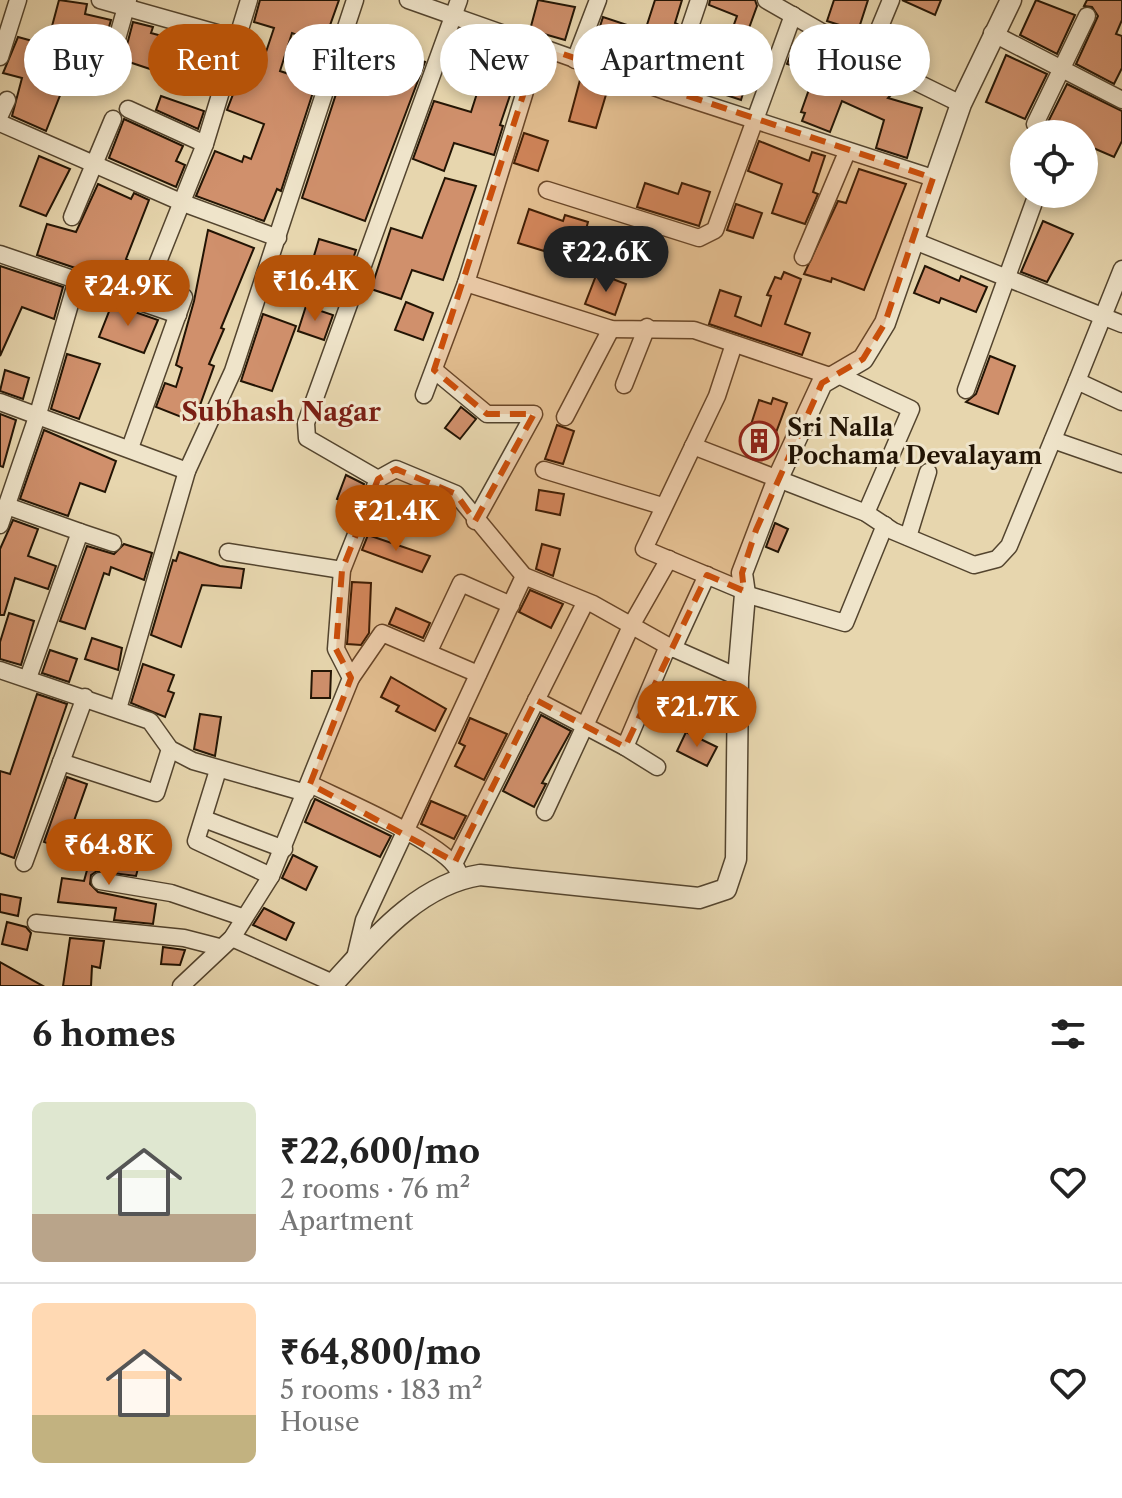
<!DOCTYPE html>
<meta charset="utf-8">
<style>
:root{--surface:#fff;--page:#f2f2f2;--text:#222;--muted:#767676;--line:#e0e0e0;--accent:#b45309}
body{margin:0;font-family:"Libre Caslon Text",serif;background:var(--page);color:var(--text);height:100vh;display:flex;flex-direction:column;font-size:30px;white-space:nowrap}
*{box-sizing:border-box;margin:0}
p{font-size:26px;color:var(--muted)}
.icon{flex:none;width:44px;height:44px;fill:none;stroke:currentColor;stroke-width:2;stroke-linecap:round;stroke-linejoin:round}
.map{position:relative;height:986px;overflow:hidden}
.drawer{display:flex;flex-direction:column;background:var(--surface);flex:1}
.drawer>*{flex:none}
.top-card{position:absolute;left:24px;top:24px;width:1074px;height:72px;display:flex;gap:16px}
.fabs{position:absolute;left:1010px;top:120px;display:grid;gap:16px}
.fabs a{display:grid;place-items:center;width:88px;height:88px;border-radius:50%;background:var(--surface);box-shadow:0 4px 12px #0003;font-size:40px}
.price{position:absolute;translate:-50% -68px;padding:0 18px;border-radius:28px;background:var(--accent);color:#fff;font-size:26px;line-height:52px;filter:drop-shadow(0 2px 4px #0008)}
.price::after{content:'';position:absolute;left:50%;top:48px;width:24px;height:18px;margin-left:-12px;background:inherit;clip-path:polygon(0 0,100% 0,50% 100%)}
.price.current{background:#222;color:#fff}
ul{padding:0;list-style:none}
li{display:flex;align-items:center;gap:24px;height:200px;padding:0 32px}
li+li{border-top:2px solid var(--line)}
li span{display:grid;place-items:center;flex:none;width:224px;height:160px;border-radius:12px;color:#555}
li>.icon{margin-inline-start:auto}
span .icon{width:96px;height:96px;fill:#fffc;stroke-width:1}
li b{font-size:34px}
h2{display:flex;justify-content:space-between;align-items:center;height:96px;padding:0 32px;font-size:34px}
.chip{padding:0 28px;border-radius:36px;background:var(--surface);box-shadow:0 4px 12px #0003;font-size:28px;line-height:72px}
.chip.current{background:var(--accent);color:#fff}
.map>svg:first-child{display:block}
.building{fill:#d0906c;stroke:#221404;stroke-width:2}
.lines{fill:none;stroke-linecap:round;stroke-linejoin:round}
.minor-casing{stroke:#53442e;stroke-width:19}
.tertiary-casing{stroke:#53442e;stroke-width:23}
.minor{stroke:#efe4ca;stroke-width:16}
.tertiary{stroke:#efe4ca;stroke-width:20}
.marked{fill:#ca4f0b;fill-opacity:0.2;stroke:#ca4f0b;stroke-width:6;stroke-dasharray:16 10;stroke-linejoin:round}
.labels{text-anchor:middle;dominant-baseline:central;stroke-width:6;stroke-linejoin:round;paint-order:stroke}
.poi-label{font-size:24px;font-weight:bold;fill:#221404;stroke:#efe4ca;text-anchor:start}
.neighbourhood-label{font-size:26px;font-weight:bold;fill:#7a1f14;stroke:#efe4ca}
</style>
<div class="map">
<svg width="1122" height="986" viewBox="0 0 1122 986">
<rect width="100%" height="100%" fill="#e7d6ae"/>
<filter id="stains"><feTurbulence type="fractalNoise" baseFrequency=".0025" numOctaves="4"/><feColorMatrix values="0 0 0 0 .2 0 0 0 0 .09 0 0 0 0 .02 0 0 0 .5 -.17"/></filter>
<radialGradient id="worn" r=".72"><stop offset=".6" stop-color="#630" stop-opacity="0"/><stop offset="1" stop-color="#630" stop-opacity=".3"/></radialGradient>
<!-- building -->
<g class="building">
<polygon points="59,0 87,4 85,14 111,20 101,55 95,57 87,94 63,88 46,131 12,116 22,78 3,73 18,37 47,45"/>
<polygon points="260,0 339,0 328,31 333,32 328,46 292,33 280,71 316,83 281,191 277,189 264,221 196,196 215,151 242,162 244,156 251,159 264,124 227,110 247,58 262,64 274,28 254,22"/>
<polygon points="538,0 575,7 565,40 530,30"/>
<polygon points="655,0 682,0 675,23 679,25 658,77 631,67 633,61 593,48 603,17 645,31"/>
<polygon points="710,0 755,0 757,6 744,42 764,49 754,75 749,73 741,100 687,82 700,32 728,41 737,16 709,5"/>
<polygon points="834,0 868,0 858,31 827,21"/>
<polygon points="902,0 941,0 935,15"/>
<polygon points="1036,0 1075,15 1057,54 1020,35"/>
<polygon points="1087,0 1122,0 1122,20 1116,34 1122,36 1122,68 1114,84 1076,64 1098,16 1092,7 1084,6"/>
<polygon points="133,22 153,27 151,33 184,42 174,77 123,60"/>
<polygon points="460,30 524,54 500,125 503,126 494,155 454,143 444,171 413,159 434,101 471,112 480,84 445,72"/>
<polygon points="354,39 425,62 365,221 302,198"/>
<polygon points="794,46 814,52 808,71 787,64"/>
<polygon points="1006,55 1047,74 1025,119 986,102"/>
<polygon points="818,64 852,77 890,96 888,98 922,108 907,158 876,148 884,120 842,101 830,132 802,121 805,113 801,112"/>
<polygon points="580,80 608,88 596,128 569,121"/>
<polygon points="1067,84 1122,111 1122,141 1114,157 1084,144 1084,134 1058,134 1045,128"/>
<polygon points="161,96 204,111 198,129 156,110"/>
<polygon points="124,119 183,146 176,161 185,165 176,187 109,158"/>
<polygon points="524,133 548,141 538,171 514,163"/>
<polygon points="759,141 809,161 812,152 825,156 813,192 818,194 805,224 772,213 782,184 748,171"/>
<polygon points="39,156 70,169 46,216 20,206"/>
<polygon points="859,169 906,184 864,290 832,278 831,282 804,274 838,201 846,203"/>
<polygon points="445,178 476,186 443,280 412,270 401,299 371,289 391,228 422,238"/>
<polygon points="645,183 678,194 682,183 710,192 699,226 637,207"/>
<polygon points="98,184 131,199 134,193 149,200 126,259 131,262 129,267 143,274 149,282 161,282 155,295 37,255 47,224 76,232"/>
<polygon points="736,204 762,213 753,238 727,230"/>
<polygon points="529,209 563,221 565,215 588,222 585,233 619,243 611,269 546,245 544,251 518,243"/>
<polygon points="1043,221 1073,234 1047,282 1021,272"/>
<polygon points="208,230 254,248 221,328 224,329 209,364 214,366 194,422 156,407 165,383 176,387 182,368 176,365 194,301"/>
<polygon points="319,239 356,250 347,277 311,266"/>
<polygon points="0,266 63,287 54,319 22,307 0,356"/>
<polygon points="925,266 959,281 961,276 987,287 976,312 941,298 939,303 914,293"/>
<polygon points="784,272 801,279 785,324 810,333 802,355 709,324 720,290 741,297 735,316 761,326 771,296 767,295 775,277 781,279"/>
<polygon points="597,273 626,284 615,315 585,304"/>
<polygon points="406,302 433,313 423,340 395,330"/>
<polygon points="112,304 158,320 144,353 99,337"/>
<polygon points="306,306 333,315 324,340 298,331"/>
<polygon points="263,314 296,326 272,391 241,381"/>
<polygon points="67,354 100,364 79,419 51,409"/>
<polygon points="990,356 1015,366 998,414 966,402 976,394"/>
<polygon points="5,370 29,378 23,399 0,391"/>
<polygon points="773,398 787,403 768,454 744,446 759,400 771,404"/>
<polygon points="461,407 476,419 460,439 445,428"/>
<polygon points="0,414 16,420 3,467 0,466"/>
<polygon points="557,425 574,431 563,464 545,459"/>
<polygon points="44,430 116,461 105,492 80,483 68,516 20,499"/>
<polygon points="346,475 364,484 355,507 337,499"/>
<polygon points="539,490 564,494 560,515 536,510"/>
<polygon points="13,520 38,529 28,556 56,566 48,589 15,578 4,615 0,615 0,549"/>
<polygon points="775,523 788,529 778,552 766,547"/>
<polygon points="368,535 430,556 422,572 362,550"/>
<polygon points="124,544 152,553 144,580 111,567 109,575 104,573 85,629 60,621 87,546 114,554"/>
<polygon points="542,544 560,549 553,576 536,569"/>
<polygon points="179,552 220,566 244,569 241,588 202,585 181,647 151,635 173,560 176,561"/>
<polygon points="352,582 371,583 369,633 361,645 347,644"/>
<polygon points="530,590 563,604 551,628 519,612"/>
<polygon points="396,608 430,623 423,638 389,624"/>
<polygon points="9,613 34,621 21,665 0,659 0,642"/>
<polygon points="92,638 122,648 118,670 85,659"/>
<polygon points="50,650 77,659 69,682 42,673"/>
<polygon points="143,664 174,675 168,691 174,693 165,717 131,703"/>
<polygon points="312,671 331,671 330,698 311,698"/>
<polygon points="391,677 446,709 435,731 396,711 399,706 381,697"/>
<polygon points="37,694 67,704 14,858 0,853 0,771 10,774"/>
<polygon points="200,714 221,717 215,756 194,749"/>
<polygon points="541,715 571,731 542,783 546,784 534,807 503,791"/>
<polygon points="470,718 507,734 484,780 455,766 465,746 459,743"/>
<polygon points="686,732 717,747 707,766 677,751"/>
<polygon points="67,777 87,784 64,849 44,842"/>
<polygon points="315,799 391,836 380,857 305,822"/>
<polygon points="431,801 466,816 454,839 421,824"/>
<polygon points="94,845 141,857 136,876 97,871 91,875 90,884 98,892 156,904 153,924 114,920 116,908 58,902 62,878 84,881"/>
<polygon points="293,855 317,867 306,890 282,878"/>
<polygon points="0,894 21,898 18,916 0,912"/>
<polygon points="264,908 294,923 286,940 253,925"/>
<polygon points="7,922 26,927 31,933 27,950 2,944"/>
<polygon points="70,938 104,941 100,968 92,966 91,986 63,986"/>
<polygon points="163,947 185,950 180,965 161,964"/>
<polygon points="0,962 43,986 0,986"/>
</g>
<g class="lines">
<!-- minor casing -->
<g class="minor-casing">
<g id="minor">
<polyline points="100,0 238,39"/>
<polyline points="408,0 668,92 933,178"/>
<polyline points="459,0 306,423 307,438 378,479 396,469 456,494 524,576 593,604 668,646 738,677"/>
<polyline points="766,0 867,58 961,104"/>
<polyline points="992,33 1122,100"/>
<polyline points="0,57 18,0"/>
<polyline points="867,58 891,0"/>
<polyline points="575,60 598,0"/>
<polyline points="104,85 128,0"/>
<polyline points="668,92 699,0"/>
<polyline points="128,109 205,144"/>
<polyline points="0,115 7,100"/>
<polyline points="0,123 183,203 278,238"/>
<polyline points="1035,124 1087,16"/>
<polyline points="547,190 699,238 715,230 793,15"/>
<polyline points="72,217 113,119"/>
<polyline points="912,240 1122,324"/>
<polyline points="0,254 178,315"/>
<polyline points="803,257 847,152"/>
<polyline points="154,272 205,144 249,0"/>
<polyline points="466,283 611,329 694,330 830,376"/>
<polyline points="734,344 717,396 644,549 744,591"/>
<polyline points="434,370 487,414 534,414 475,521"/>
<polyline points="836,374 911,409 866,513"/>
<polyline points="1077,381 1122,269"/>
<polyline points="624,385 647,327"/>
<polyline points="966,390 1037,194"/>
<polyline points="424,395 466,283 539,46"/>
<polyline points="0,402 187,471"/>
<polyline points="565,417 611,329"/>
<polyline points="1053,440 1122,464"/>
<polyline points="693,446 866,513 893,531 974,565 997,559 1009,546 1077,381 1122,402"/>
<polyline points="130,448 184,297"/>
<polyline points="544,470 662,506"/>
<polyline points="7,506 80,532 28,678"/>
<polyline points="0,525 38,414 77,280"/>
<polyline points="80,532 113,543"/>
<polyline points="908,537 928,472"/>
<polyline points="228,552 342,570"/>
<polyline points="745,594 845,623 885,525"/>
<polyline points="673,649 707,575"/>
<polyline points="429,651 461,583 511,605"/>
<polyline points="0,670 150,721 170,749 193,761 306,793"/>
<polyline points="351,678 382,633 478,674"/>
<polyline points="536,700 625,747 668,646"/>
<polyline points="118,709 187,471 233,371 355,0"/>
<polyline points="625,747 657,767"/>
<polyline points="61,762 156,793 170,749"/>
<polyline points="218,770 196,841 271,876"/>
<path d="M310 784C340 799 447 844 458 871"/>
<polyline points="545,812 632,624 669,559"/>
<polyline points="204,819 284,849"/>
<polyline points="455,862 585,603"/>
<polyline points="24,863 85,697"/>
<polyline points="100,881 171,893 242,917"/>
<polyline points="36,923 184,938 219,947"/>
<polyline points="232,938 333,983"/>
<polyline points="354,962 364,920 524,576"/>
<polyline points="181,986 232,938 271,876 351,678 336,649 342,570 378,479"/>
</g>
</g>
<!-- tertiary casing -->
<g class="tertiary-casing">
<path id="tertiary" d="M331 986C372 942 416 885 480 875L699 898 726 889 736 859 738 677 745 594 742 573 779 476 822 383 863 359 885 323 961 104 1011 0"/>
</g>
<!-- minor -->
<use href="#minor" class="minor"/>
<!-- tertiary -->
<use href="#tertiary" class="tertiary"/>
</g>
<!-- marked area -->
<path class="marked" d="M539 46 933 178 885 323 863 359 822 383 756 530 742 573 744 591 707 575 625 747 536 700 455 862 310 784 351 678 336 649 342 570 378 479 396 469 456 494 475 521 534 414H487L434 370Z"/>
<!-- icons -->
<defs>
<g id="building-ring" transform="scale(2)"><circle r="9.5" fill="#efe4ca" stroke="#8f2418" stroke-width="1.5"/><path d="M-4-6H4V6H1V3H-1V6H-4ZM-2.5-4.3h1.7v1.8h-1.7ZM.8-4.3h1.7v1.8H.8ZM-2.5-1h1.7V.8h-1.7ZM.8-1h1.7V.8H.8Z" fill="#8f2418"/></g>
</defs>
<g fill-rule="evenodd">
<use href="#building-ring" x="759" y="441"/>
</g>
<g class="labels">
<!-- poi labels -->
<g class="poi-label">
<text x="787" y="427">Sri Nalla<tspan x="787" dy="28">Pochama Devalayam</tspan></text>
</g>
<!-- neighbourhood labels -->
<g class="neighbourhood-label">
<text x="281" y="412">Subhash Nagar</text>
</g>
</g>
<rect width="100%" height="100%" filter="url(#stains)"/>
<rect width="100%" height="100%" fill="url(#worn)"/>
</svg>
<div class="fabs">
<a><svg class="icon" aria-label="locate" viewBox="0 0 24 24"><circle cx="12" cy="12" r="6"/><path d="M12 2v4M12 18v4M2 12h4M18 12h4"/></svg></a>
</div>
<b class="price current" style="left:606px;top:294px">₹22.6K</b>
<b class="price" style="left:315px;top:323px">₹16.4K</b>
<b class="price" style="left:128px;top:328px">₹24.9K</b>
<b class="price" style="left:396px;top:553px">₹21.4K</b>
<b class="price" style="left:697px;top:749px">₹21.7K</b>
<b class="price" style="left:109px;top:887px">₹64.8K</b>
<div class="top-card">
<a class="chip">Buy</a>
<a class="chip current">Rent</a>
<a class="chip">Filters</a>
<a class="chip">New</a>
<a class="chip">Apartment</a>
<a class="chip">House</a>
</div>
</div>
<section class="drawer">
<h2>6 homes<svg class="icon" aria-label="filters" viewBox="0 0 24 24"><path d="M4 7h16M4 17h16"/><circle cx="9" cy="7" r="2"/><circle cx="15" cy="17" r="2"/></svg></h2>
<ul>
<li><span style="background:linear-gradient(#dfe7d0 70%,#b9a48a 0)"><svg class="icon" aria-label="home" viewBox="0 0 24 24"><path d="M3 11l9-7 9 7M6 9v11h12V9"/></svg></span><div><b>₹22,600/mo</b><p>2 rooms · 76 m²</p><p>Apartment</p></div><svg class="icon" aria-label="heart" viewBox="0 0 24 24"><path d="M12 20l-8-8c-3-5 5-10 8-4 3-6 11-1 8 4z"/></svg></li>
<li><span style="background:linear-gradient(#ffd9b3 70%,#c2b280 0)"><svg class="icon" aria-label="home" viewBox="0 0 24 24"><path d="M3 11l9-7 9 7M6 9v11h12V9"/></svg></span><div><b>₹64,800/mo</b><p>5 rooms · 183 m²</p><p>House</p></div><svg class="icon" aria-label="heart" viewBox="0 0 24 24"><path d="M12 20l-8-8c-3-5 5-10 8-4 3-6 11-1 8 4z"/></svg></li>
</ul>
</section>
